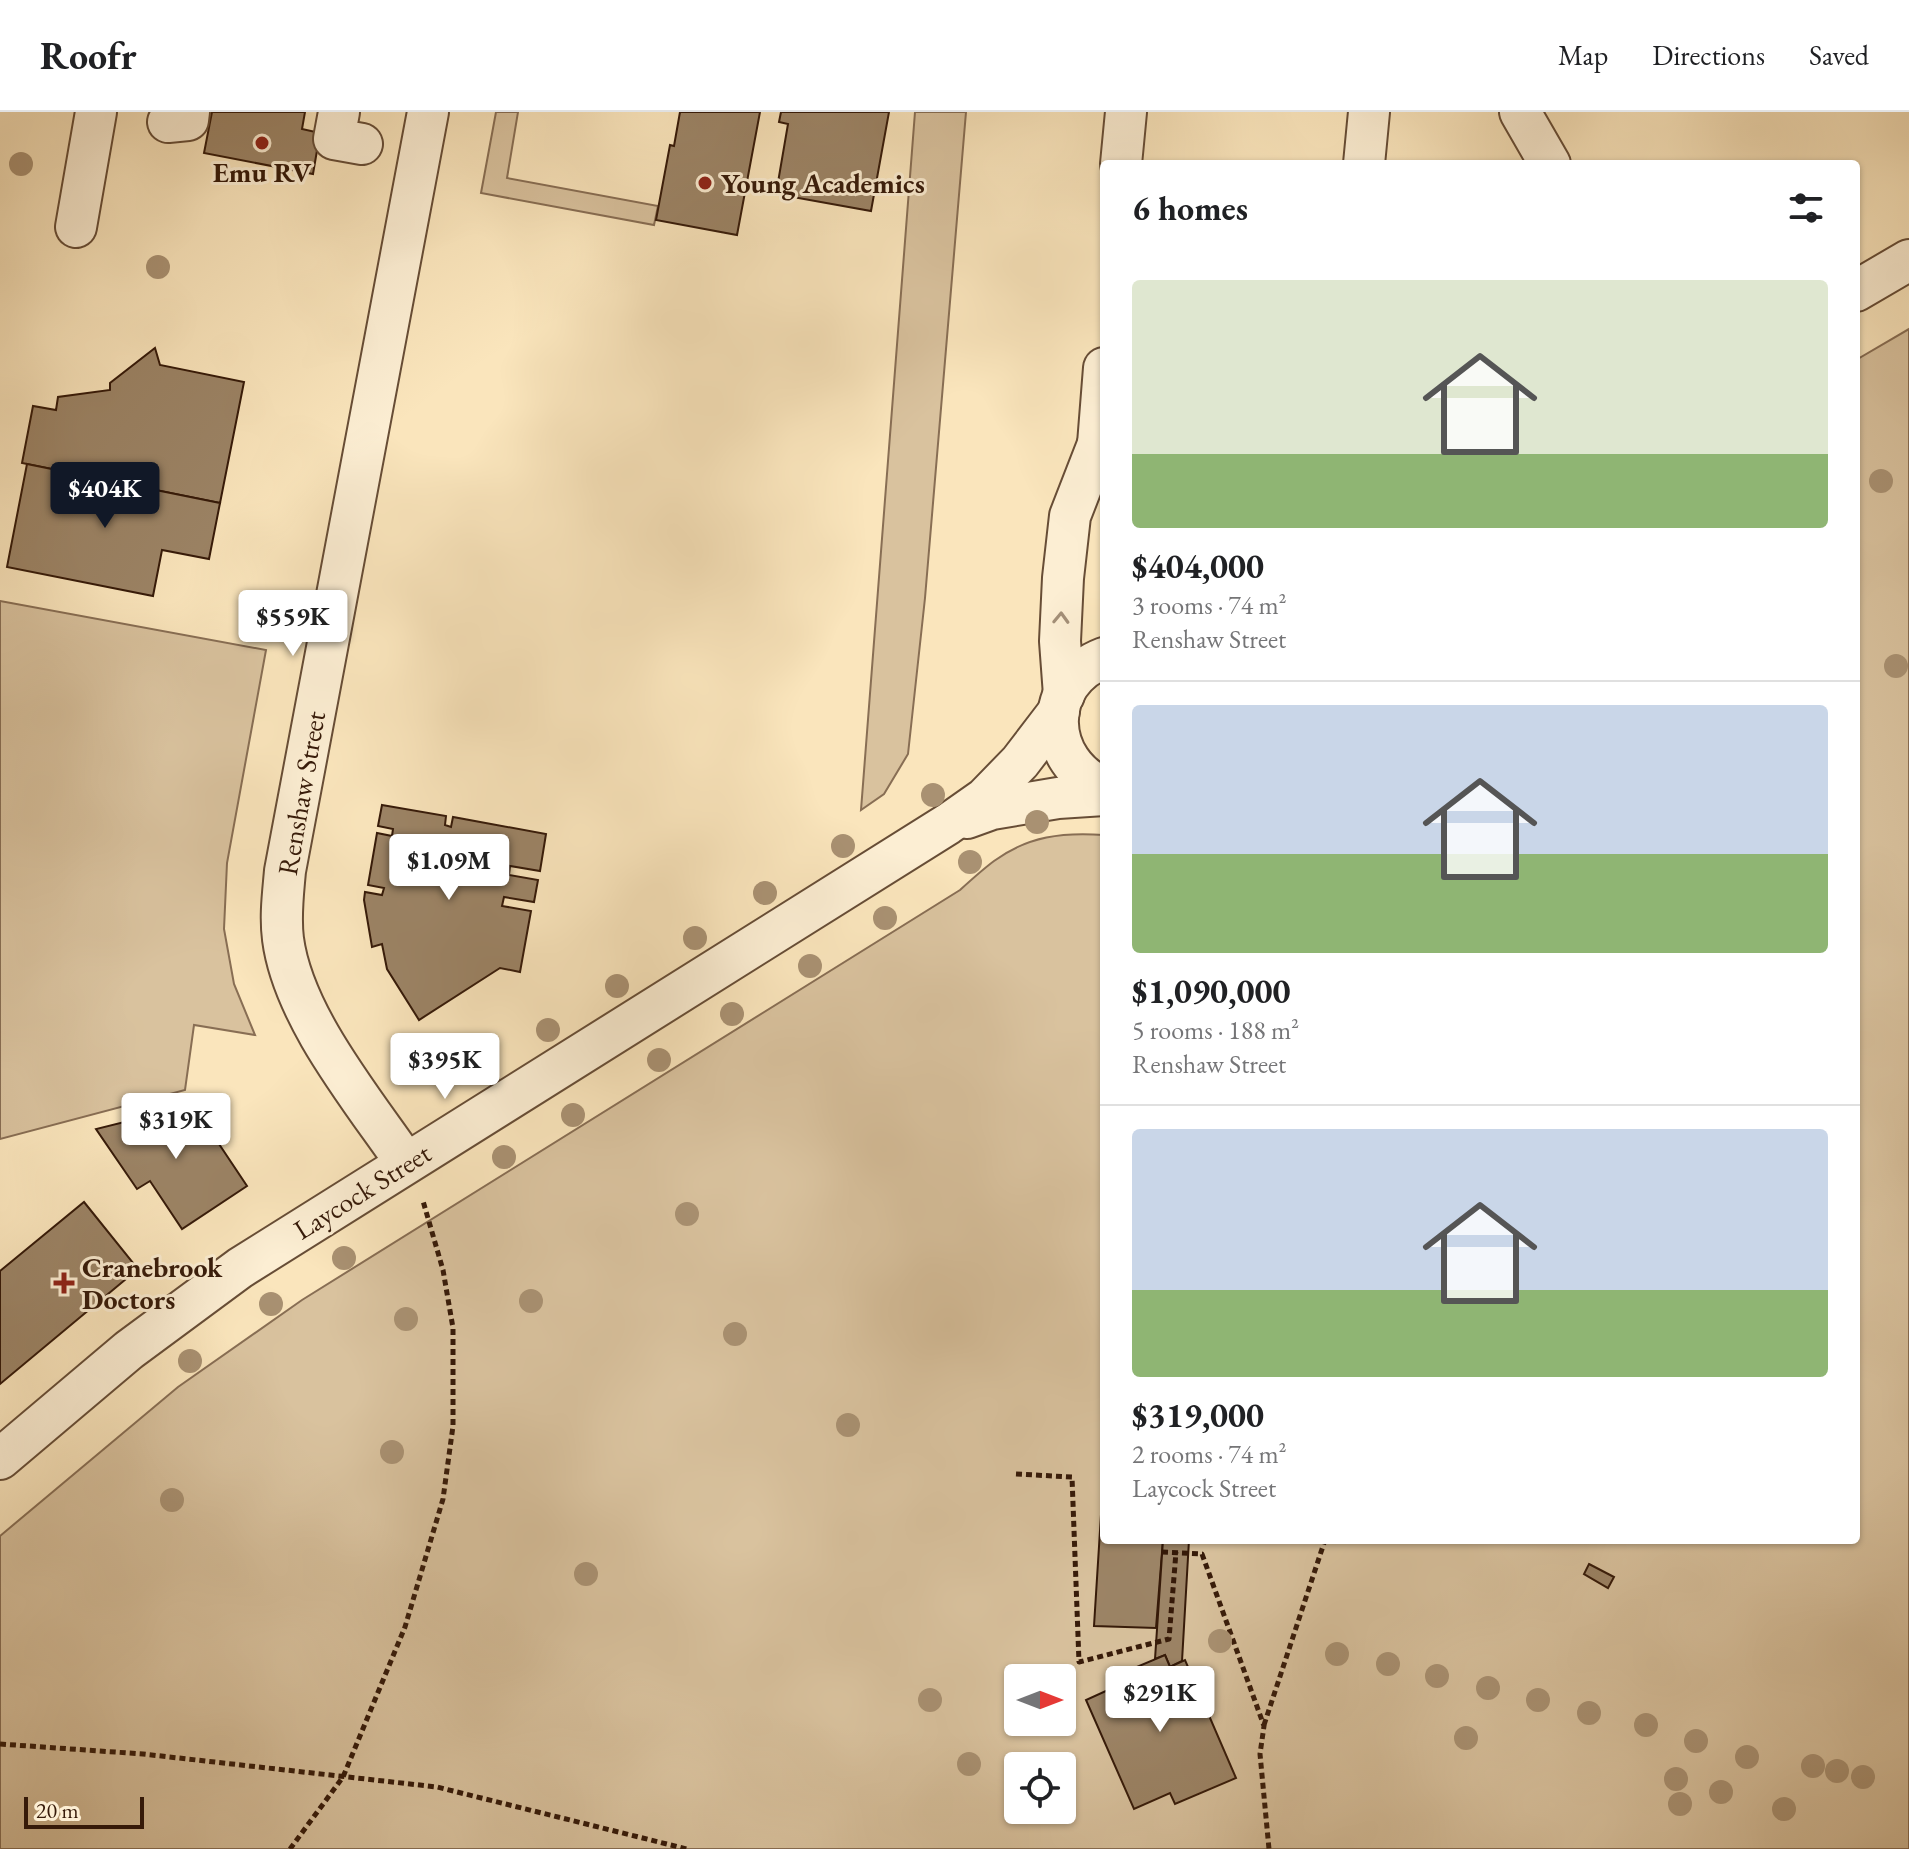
<!DOCTYPE html>
<meta charset="utf-8">
<style>
:root{--surface:#fff;--page:#f6f6f6;--text:#202124;--muted:#757577;--line:#e0e0e0;--accent:#111827}
body{margin:0;font-family:"EB Garamond",serif;background:var(--page);color:var(--text);height:100vh;display:flex;flex-direction:column;font-size:30px;white-space:nowrap}
*{box-sizing:border-box;margin:0}
p{font-size:26px;color:var(--muted)}
.icon{flex:none;width:44px;height:44px;fill:none;stroke:currentColor;stroke-width:2;stroke-linecap:round;stroke-linejoin:round}
.map{position:relative;flex:1;overflow:hidden}
.side{position:absolute;left:1100px;top:48px;width:760px;height:1384px;display:flex;flex-direction:column;background:var(--surface);border-radius:8px;box-shadow:0 2px 6px #0004}
.side>*{flex:none}
.needle{width:52px;rotate:90deg}
.controls{position:absolute;left:1004px;top:1552px;display:grid;gap:16px}
.controls a{display:grid;place-items:center;width:72px;height:72px;border-radius:8px;background:var(--surface);box-shadow:0 2px 6px #0004;font-size:40px}
.scale{position:absolute;left:24px;bottom:20px;width:120px;box-sizing:border-box;padding-left:8px;border:4px solid #361a09;border-top:0;font-size:22px;line-height:28px;white-space:nowrap;color:#361a09;-webkit-text-stroke:6px #fceed3;paint-order:stroke}
.price{position:absolute;translate:-50% -68px;padding:0 18px;border-radius:8px;background:#fff;color:#222;font-size:26px;line-height:52px;filter:drop-shadow(0 2px 4px #0008)}
.price::after{content:'';position:absolute;left:50%;top:48px;width:24px;height:18px;margin-left:-12px;background:inherit;clip-path:polygon(0 0,100% 0,50% 100%)}
.price.selected{background:var(--accent);color:#fff}
ul{padding:0;list-style:none}
li{display:grid;align-content:center;gap:16px;height:424px;padding:0 32px}
li+li{border-top:2px solid var(--line)}
li span{display:grid;place-items:center;height:248px;border-radius:8px;color:#555}
li>.icon{margin-inline-start:auto}
span .icon{width:144px;height:144px;fill:#fffc;stroke-width:1}
li b{font-size:34px}
h2{display:flex;justify-content:space-between;align-items:center;height:96px;padding:0 32px;font-size:34px}
header{display:flex;align-items:center;gap:48px;box-sizing:border-box;height:112px;padding:0 40px;background:var(--surface);border-bottom:2px solid var(--line)}
header strong{font-size:38px}
nav{display:flex;gap:44px;margin-inline-start:auto;font-size:28px}
.map>svg:first-child{display:block}
.green{fill:#d9c29e;stroke:#886e54;stroke-width:2;fill-rule:evenodd}
.building{fill:#9c8466;stroke:#361a09;stroke-width:2}
.lines{fill:none;stroke-linecap:round;stroke-linejoin:round}
.minor-casing{stroke:#674d36;stroke-width:44}
.path{stroke:#361a09;stroke-width:5;stroke-dasharray:6 4;stroke-linecap:butt}
.minor{stroke:#fceed3;stroke-width:40}
.tree{fill:#a99172}
.oneway{stroke:#a38f78}
.poi-dot{fill:#8f2418;stroke:#fceed3;stroke-width:3}
.labels{text-anchor:middle;dominant-baseline:central;stroke-width:6;stroke-linejoin:round;paint-order:stroke}
.poi-label{font-size:28px;font-weight:bold;fill:#361a09;stroke:#fceed3;text-anchor:start}
.street-label{font-size:28px;fill:#361a09;stroke:#fceed3}
</style>
<header>
<strong>Roofr</strong>
<nav><a>Map</a><a>Directions</a><a>Saved</a></nav>
</header>
<div class="map">
<svg width="1909" height="1737" viewBox="0 0 1909 1737">
<rect width="100%" height="100%" fill="#fae5bc"/>
<filter id="stains"><feTurbulence type="fractalNoise" baseFrequency=".0025" numOctaves="4"/><feColorMatrix values="0 0 0 0 .2 0 0 0 0 .09 0 0 0 0 .02 0 0 0 .5 -.17"/></filter>
<radialGradient id="worn" r=".72"><stop offset=".6" stop-color="#630" stop-opacity="0"/><stop offset="1" stop-color="#630" stop-opacity=".3"/></radialGradient>
<!-- green -->
<g class="green">
<polygon points="496,0 518,0 507,66 658,94 654,113 481,81"/>
<polygon points="915,0 966,0 925,486 908,642 884,682 861,698"/>
<path d="M1909 217V1737H0V1424L178 1275 302 1188 960 778C971 768 982 758 994 749 1028 724 1063 720 1104 723V1428H1856V248ZM1018 1566H1062V1610H1018ZM1018 1654H1062V1698H1018Z"/>
<polygon points="0,489 266,538 227,751 224,817 234,872 255,923 194,913 185,978 0,1027"/>
</g>
<!-- building -->
<g class="building">
<polygon points="212,0 305,0 302,17 320,21 313,62 204,41"/>
<polygon points="680,0 760,0 737,123 656,108 670,33 674,34"/>
<polygon points="781,0 889,0 871,99 776,82 788,12 779,10"/>
<polygon points="155,236 160,253 244,270 220,391 22,351 33,294 56,298 58,285 110,278 110,271"/>
<polygon points="27,352 220,391 209,447 162,438 153,484 7,455"/>
<polygon points="382,693 446,704 445,713 451,715 453,705 546,722 540,759 510,754 509,763 538,768 534,790 504,785 502,794 531,799 520,860 500,856 419,908 387,857 382,832 372,835 364,788 365,780 382,783 384,776 368,773 377,721 392,724 393,717 378,714"/>
<polygon points="193,993 247,1074 182,1117 150,1069 137,1077 96,1017"/>
<polygon points="84,1090 138,1157 0,1272 0,1159"/>
<polygon points="1104,1355 1104,1428 1163,1428 1156,1516 1094,1514"/>
<polygon points="1163,1428 1189,1428 1182,1549 1170,1555 1165,1543 1155,1547"/>
<polygon points="1589,1452 1614,1465 1608,1476 1584,1462"/>
<polygon points="1165,1543 1170,1555 1185,1548 1236,1666 1175,1692 1170,1681 1134,1697 1086,1588 1117,1574 1113,1565"/>
</g>
<g class="lines">
<!-- minor casing -->
<g class="minor-casing">
<g id="minor">
<polyline points="339,0 334,27 362,32"/>
<polyline points="1520,0 1550,52"/>
<polyline points="168,10 188,8 189,0"/>
<polyline points="1121,52 1126,0"/>
<polyline points="1364,52 1369,0"/>
<polyline points="76,115 96,0"/>
<polyline points="1856,179 1909,148"/>
<polyline points="1102,360 1098,332 1104,256"/>
<path d="M1104 546C1041 570 1044 650 1104 676"/>
<polyline points="1064,583 1060,529 1063,466 1070,404 1098,332"/>
<polyline points="967,706 992,697 1058,686 1104,683"/>
<path d="M406 1051C362 987 293 904 283 827 280 804 283 782 285 759L428 0"/>
<polyline points="0,1347 129,1238 240,1156 948,712 985,686 1020,650 1059,599"/>
</g>
</g>
<!-- path -->
<g class="path">
<polyline points="1016,1362 1072,1365 1079,1550 1169,1527 1176,1440"/>
<polyline points="1162,1440 1202,1442 1264,1614 1260,1642 1269,1737"/>
<polyline points="1264,1613 1325,1428"/>
<polyline points="0,1632 143,1642 437,1675 687,1737"/>
<polyline points="290,1737 343,1665 405,1515 443,1387 453,1314 453,1216 443,1158 423,1089"/>
</g>
<!-- minor -->
<use href="#minor" class="minor"/>
</g>
<!-- trees -->
<g class="tree">
<circle cx="21" cy="52" r="12"/>
<circle cx="158" cy="155" r="12"/>
<circle cx="1881" cy="369" r="12"/>
<circle cx="1896" cy="554" r="12"/>
<circle cx="933" cy="683" r="12"/>
<circle cx="1037" cy="710" r="12"/>
<circle cx="843" cy="734" r="12"/>
<circle cx="970" cy="750" r="12"/>
<circle cx="765" cy="781" r="12"/>
<circle cx="885" cy="806" r="12"/>
<circle cx="695" cy="826" r="12"/>
<circle cx="810" cy="854" r="12"/>
<circle cx="617" cy="874" r="12"/>
<circle cx="732" cy="902" r="12"/>
<circle cx="548" cy="918" r="12"/>
<circle cx="659" cy="948" r="12"/>
<circle cx="573" cy="1003" r="12"/>
<circle cx="504" cy="1045" r="12"/>
<circle cx="687" cy="1102" r="12"/>
<circle cx="344" cy="1146" r="12"/>
<circle cx="531" cy="1189" r="12"/>
<circle cx="271" cy="1192" r="12"/>
<circle cx="406" cy="1207" r="12"/>
<circle cx="735" cy="1222" r="12"/>
<circle cx="190" cy="1249" r="12"/>
<circle cx="848" cy="1313" r="12"/>
<circle cx="392" cy="1340" r="12"/>
<circle cx="172" cy="1388" r="12"/>
<circle cx="586" cy="1462" r="12"/>
<circle cx="1220" cy="1529" r="12"/>
<circle cx="1337" cy="1542" r="12"/>
<circle cx="1388" cy="1552" r="12"/>
<circle cx="1437" cy="1564" r="12"/>
<circle cx="1488" cy="1576" r="12"/>
<circle cx="930" cy="1588" r="12"/>
<circle cx="1538" cy="1588" r="12"/>
<circle cx="1589" cy="1601" r="12"/>
<circle cx="1646" cy="1613" r="12"/>
<circle cx="1466" cy="1626" r="12"/>
<circle cx="1696" cy="1629" r="12"/>
<circle cx="1747" cy="1645" r="12"/>
<circle cx="969" cy="1652" r="12"/>
<circle cx="1813" cy="1654" r="12"/>
<circle cx="1837" cy="1659" r="12"/>
<circle cx="1863" cy="1665" r="12"/>
<circle cx="1676" cy="1667" r="12"/>
<circle cx="1721" cy="1680" r="12"/>
<circle cx="1680" cy="1692" r="12"/>
<circle cx="1784" cy="1697" r="12"/>
</g>
<!-- one-way arrows -->
<defs><path id="oneway-chevron" d="M-2-3.5L2.5 0L-2 3.5" fill="none" stroke-width="1.6" stroke-linecap="round" stroke-linejoin="round" transform="scale(2)"/></defs>
<use class="oneway" href="#oneway-chevron" transform="translate(1061 506) rotate(-88)"/>
<!-- markers -->
<g class="poi-dot">
<circle cx="262" cy="31" r="8"/>
<circle cx="705" cy="71" r="8"/>
<path d="M60 1159h8v8h8v8h-8v8h-8v-8h-8v-8h8z"/>
</g>
<g class="labels">
<!-- poi labels -->
<g class="poi-label">
<text x="262" y="60" text-anchor="middle">Emu RV</text>
<text x="721" y="71">Young Academics</text>
<text x="82" y="1155">Cranebrook<tspan x="82" dy="32">Doctors</tspan></text>
</g>
<!-- street labels -->
<g class="street-label">
<text transform="translate(301 681) rotate(-80)">Renshaw Street</text>
<text transform="translate(362 1079) rotate(-32)">Laycock Street</text>
</g>
</g>
<rect width="100%" height="100%" filter="url(#stains)"/>
<rect width="100%" height="100%" fill="url(#worn)"/>
</svg>
<div class="controls">
<a><svg class="needle" viewBox="-14 -14 28 28"><path d="M0-13l5 13h-10z" fill="#e53935"/><path d="M0 13l5-13h-10z" fill="#757577"/></svg></a>
<a><svg class="icon" aria-label="locate" viewBox="0 0 24 24"><circle cx="12" cy="12" r="6"/><path d="M12 2v4M12 18v4M2 12h4M18 12h4"/></svg></a>
</div>
<div class="scale">20 m</div>
<b class="price selected" style="left:105px;top:418px">$404K</b>
<b class="price" style="left:293px;top:546px">$559K</b>
<b class="price" style="left:449px;top:790px">$1.09M</b>
<b class="price" style="left:445px;top:989px">$395K</b>
<b class="price" style="left:176px;top:1049px">$319K</b>
<b class="price" style="left:1160px;top:1622px">$291K</b>
<section class="side">
<h2>6 homes<svg class="icon" aria-label="filters" viewBox="0 0 24 24"><path d="M4 7h16M4 17h16"/><circle cx="9" cy="7" r="2"/><circle cx="15" cy="17" r="2"/></svg></h2>
<ul>
<li><span style="background:linear-gradient(#dfe7d0 70%,#8fb573 0)"><svg class="icon" aria-label="home" viewBox="0 0 24 24"><path d="M3 11l9-7 9 7M6 9v11h12V9"/></svg></span><div><b>$404,000</b><p>3 rooms · 74 m²</p><p>Renshaw Street</p></div></li>
<li><span style="background:linear-gradient(#c9d6e8 60%,#8fb573 0)"><svg class="icon" aria-label="home" viewBox="0 0 24 24"><path d="M3 11l9-7 9 7M6 9v11h12V9"/></svg></span><div><b>$1,090,000</b><p>5 rooms · 188 m²</p><p>Renshaw Street</p></div></li>
<li><span style="background:linear-gradient(#c9d6e8 65%,#8fb573 0)"><svg class="icon" aria-label="home" viewBox="0 0 24 24"><path d="M3 11l9-7 9 7M6 9v11h12V9"/></svg></span><div><b>$319,000</b><p>2 rooms · 74 m²</p><p>Laycock Street</p></div></li>
</ul>
</section>
</div>
